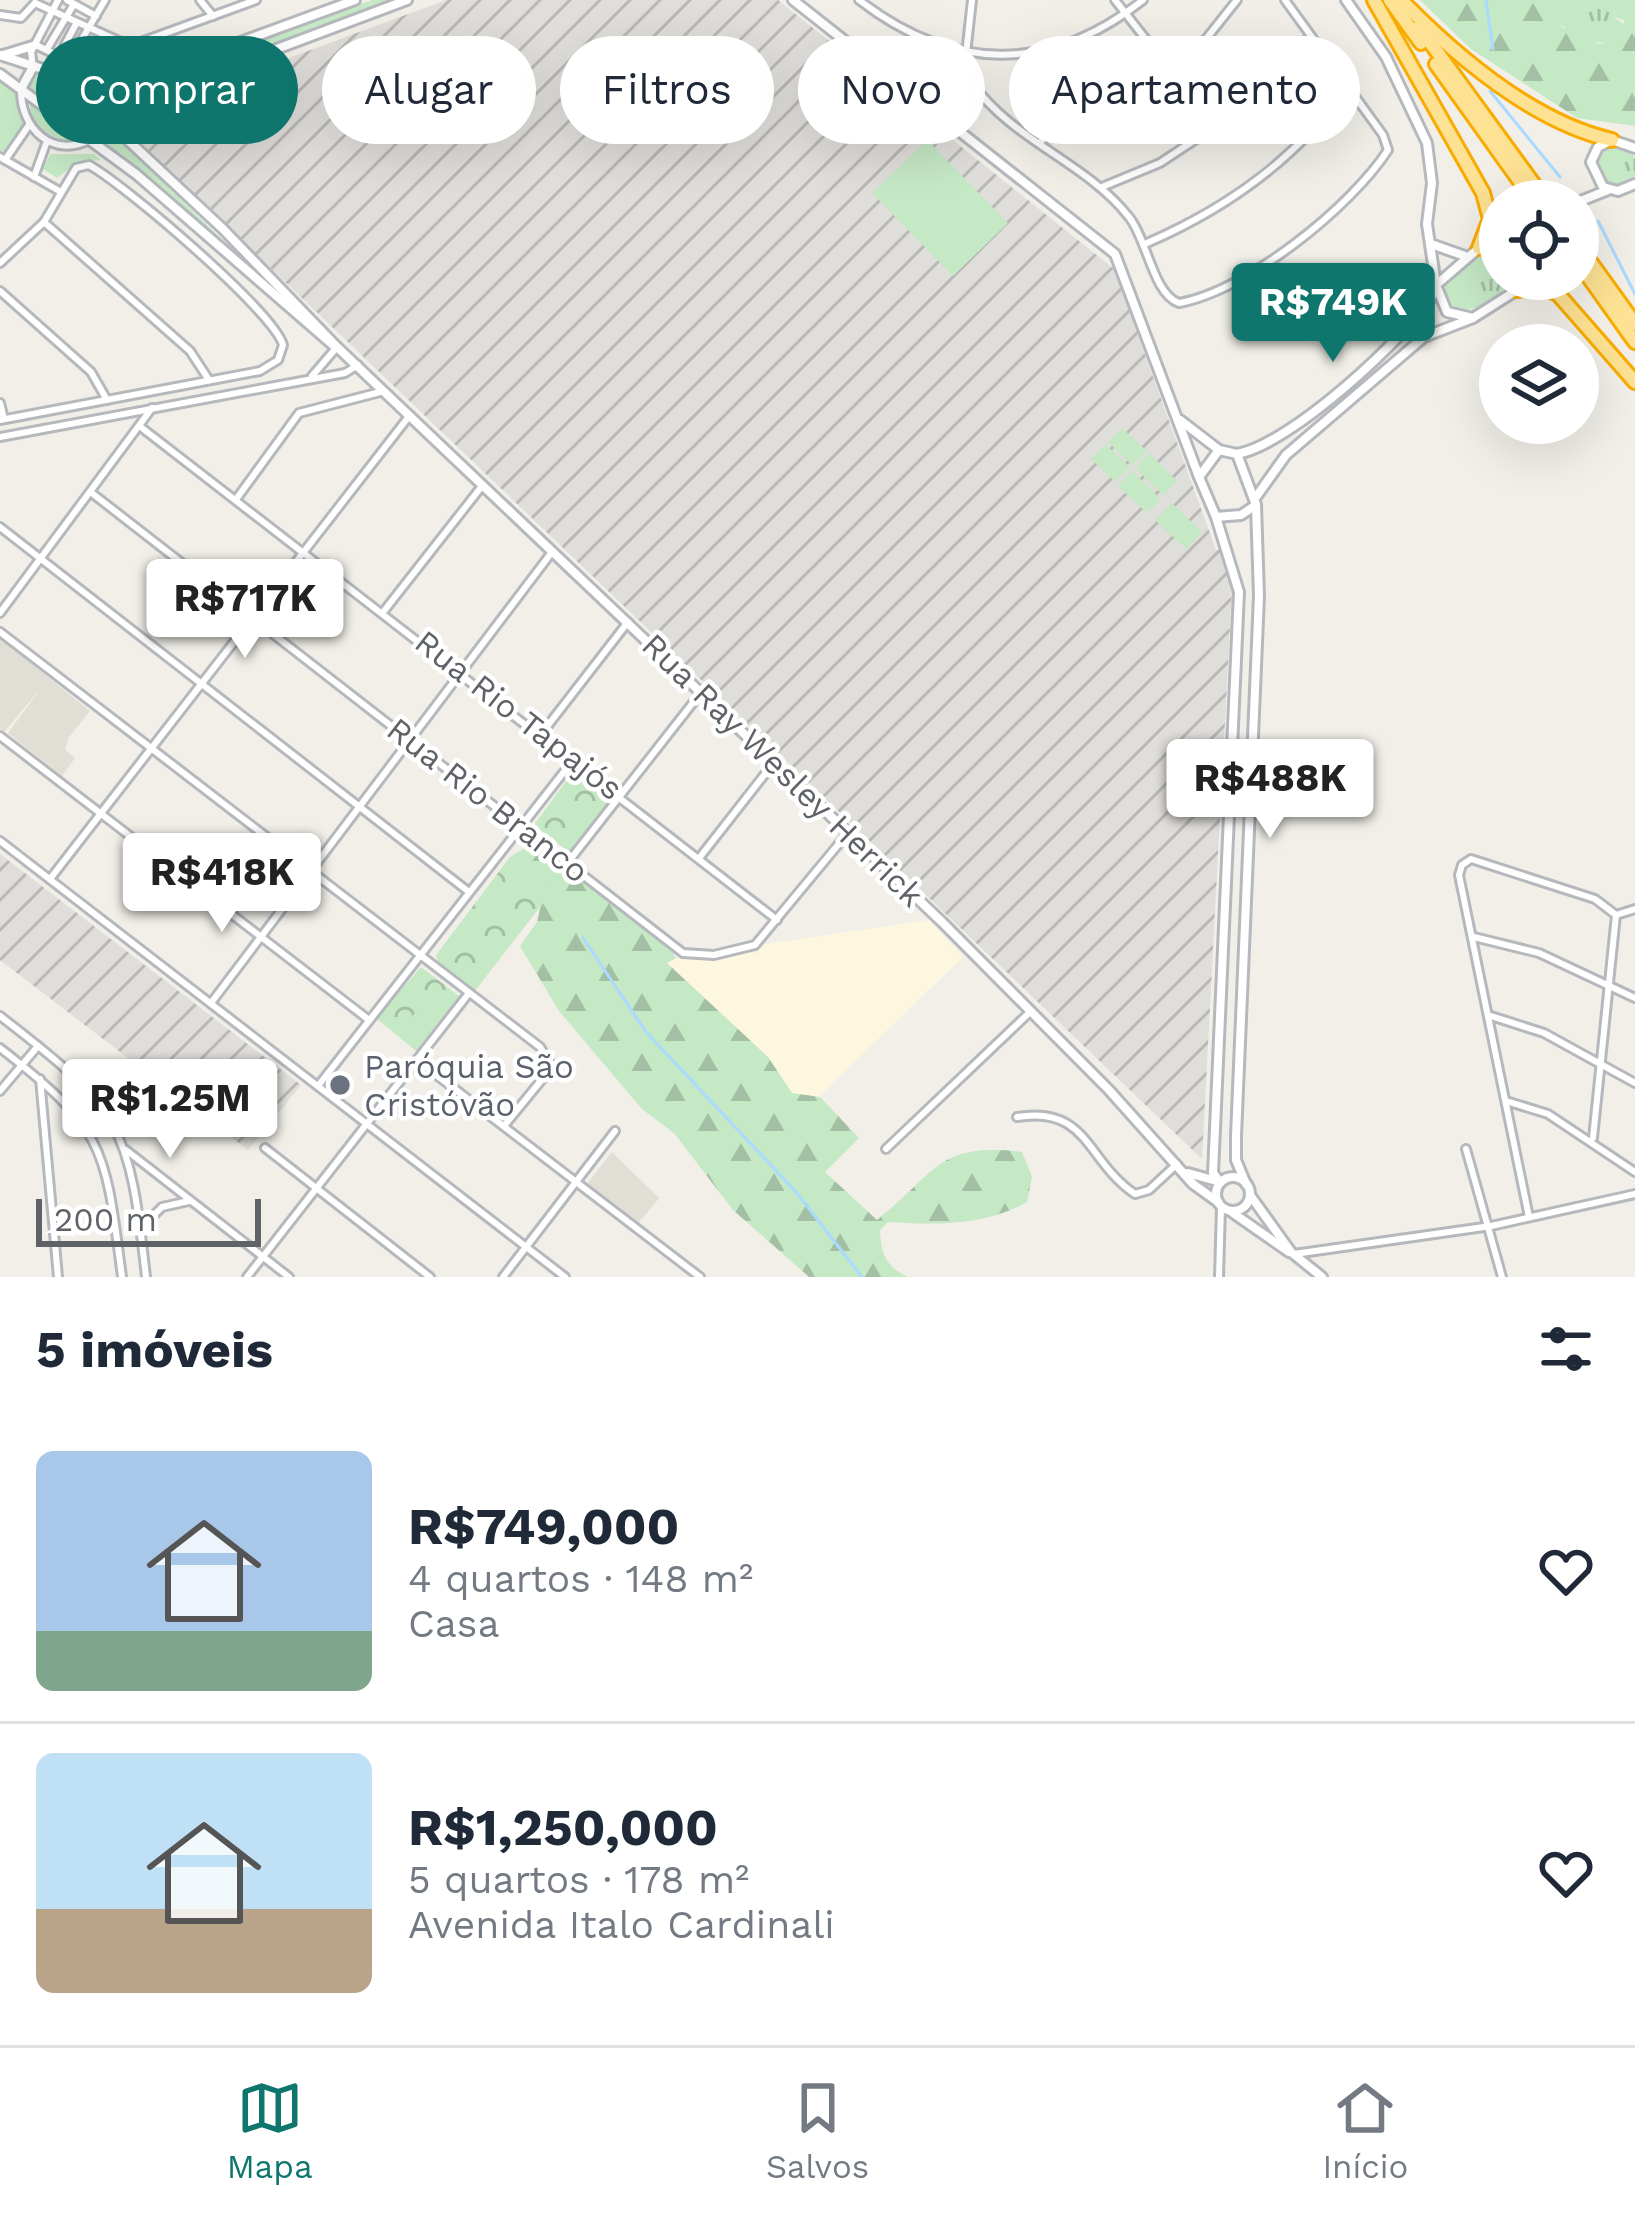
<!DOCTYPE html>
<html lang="pt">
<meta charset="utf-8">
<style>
:root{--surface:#fff;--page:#f2f2f3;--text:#1f2937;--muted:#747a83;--line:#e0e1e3;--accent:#0f766e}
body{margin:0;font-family:"Work Sans",sans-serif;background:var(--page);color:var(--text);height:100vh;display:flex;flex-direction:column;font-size:45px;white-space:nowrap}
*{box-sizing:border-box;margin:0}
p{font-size:39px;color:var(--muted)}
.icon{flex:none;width:66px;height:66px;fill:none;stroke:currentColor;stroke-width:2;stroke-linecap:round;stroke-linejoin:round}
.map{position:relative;height:1277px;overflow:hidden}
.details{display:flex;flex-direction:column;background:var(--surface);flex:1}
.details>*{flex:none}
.guide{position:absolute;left:36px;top:36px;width:1563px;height:108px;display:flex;gap:24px}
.tools{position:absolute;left:1479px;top:180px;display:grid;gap:24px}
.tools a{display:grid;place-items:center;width:120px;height:120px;border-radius:50%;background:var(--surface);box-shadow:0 12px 48px #0002;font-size:60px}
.scale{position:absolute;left:36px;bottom:30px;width:225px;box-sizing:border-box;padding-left:12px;border:6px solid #5f6368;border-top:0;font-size:33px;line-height:42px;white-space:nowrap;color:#5f6368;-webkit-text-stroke:9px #fff;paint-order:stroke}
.price{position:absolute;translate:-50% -102px;padding:0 27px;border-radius:12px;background:#fff;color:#222;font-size:39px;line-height:78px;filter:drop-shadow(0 3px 6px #0008)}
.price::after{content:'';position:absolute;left:50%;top:72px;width:36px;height:27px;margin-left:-18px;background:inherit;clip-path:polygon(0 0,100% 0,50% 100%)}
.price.selected{background:var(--accent);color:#fff}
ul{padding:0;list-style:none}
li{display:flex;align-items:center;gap:36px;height:300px;padding:0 36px}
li+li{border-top:3px solid var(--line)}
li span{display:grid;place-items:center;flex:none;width:336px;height:240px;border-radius:18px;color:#555}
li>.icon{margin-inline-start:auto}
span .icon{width:144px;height:144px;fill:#fffc;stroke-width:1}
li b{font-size:51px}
h2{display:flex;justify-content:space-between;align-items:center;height:144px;padding:0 36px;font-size:51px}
.pill{padding:0 42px;border-radius:54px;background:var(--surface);box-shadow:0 12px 48px #0002;font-size:42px;line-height:108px}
.pill.selected{background:var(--accent);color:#fff}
.tab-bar{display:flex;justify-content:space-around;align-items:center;height:168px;border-top:3px solid var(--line);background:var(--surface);font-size:33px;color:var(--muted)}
.tab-bar a{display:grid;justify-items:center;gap:6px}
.tab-bar .selected{color:var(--accent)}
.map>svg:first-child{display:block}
.commercial{fill:#fef7e0}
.industrial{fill:url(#industrial-furrows)}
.education{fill:#e1ded6}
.grass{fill:url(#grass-tufts)}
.forest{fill:url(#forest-firs)}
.park{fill:url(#park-crowns)}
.garden{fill:#c5e8c5}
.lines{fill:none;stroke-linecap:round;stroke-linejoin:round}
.stream{stroke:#aadaff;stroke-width:3}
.minor-casing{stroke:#b5b8bc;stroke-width:12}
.tertiary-casing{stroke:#b5b8bc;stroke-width:14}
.motorway-casing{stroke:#f9ab00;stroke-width:18}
.minor{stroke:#fff;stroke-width:6}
.tertiary{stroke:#fff;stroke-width:8}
.motorway{stroke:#fde293;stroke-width:12}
.worship-dot{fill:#6b7280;stroke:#fff;stroke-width:4.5}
.labels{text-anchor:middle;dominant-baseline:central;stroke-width:9;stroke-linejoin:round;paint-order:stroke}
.street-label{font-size:33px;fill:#5f6368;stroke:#fff}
.worship-label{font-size:33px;fill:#5b616d;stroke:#fff;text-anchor:start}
</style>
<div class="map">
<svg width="1635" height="1277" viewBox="0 0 1635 1277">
<defs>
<pattern id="industrial-furrows" width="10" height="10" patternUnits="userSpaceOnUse" patternTransform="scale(3)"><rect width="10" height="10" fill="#e0deda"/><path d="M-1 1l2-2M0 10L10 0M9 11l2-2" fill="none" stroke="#b9b8b5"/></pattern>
<pattern id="grass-tufts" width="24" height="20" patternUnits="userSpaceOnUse" patternTransform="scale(3)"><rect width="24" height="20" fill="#c5e8c5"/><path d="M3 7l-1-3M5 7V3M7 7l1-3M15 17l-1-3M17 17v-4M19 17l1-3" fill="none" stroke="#a3c0a4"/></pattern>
<pattern id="forest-firs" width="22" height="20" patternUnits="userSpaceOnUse" patternTransform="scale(3)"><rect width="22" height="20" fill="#c5e8c5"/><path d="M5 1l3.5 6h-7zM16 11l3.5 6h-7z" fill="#a3c0a4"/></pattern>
<pattern id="park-crowns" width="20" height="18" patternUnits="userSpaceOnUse" patternTransform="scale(3)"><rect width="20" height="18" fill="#c5e8c5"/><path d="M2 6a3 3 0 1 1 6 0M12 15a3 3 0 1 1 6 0" fill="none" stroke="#a3c0a4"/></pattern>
</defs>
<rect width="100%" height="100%" fill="#f1efe8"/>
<!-- commercial -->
<polygon class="commercial" points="929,920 963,957 818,1097 809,1099 792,1093 768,1057 666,962 683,956 756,953 766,944"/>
<!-- industrial -->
<g class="industrial">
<polygon points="446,0 778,0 1114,269 1216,550 1222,549 1232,588 1202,1159 122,126 121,120"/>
<polygon points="0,854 301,1085 248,1150 0,960"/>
</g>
<!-- education -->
<g class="education">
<polygon points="0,638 90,711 69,737 65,750 75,758 62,776 8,733 42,687 4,732 0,728"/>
<polygon points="612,1152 659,1198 636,1226 586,1185"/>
</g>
<!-- grass -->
<g class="grass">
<path d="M1549 0H1614L1613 17 1627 26 1623 37C1598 51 1569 36 1552 15Z"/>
<circle cx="1617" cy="167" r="20"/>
<polygon points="1487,252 1500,254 1500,279 1512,279 1510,284 1484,306 1457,312 1444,296 1446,280"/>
</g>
<!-- forest -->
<g class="forest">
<polygon points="1420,0 1549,0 1562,27 1599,44 1623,37 1624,20 1613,17 1614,0 1635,0 1635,126 1577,118 1471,49"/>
<path d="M534 842 672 952 676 958 667 963 768 1057 792 1093 820 1097 859 1138 825 1172 877 1220C937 1173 936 1142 1022 1152L1032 1177 1027 1202C985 1226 934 1225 888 1222L880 1230C881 1254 886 1267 908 1277H809L733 1210 674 1133 642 1109 559 1011 520 946 537 922 543 895 510 857Z"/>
</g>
<!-- park -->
<g class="park">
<circle cx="1194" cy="97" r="26"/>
<polygon points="574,770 614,800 570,853 534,825"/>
<polygon points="510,857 554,889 474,992 438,965 436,955"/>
<polygon points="421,967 459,996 416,1051 376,1018"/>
</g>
<!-- garden -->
<g class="garden">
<polygon points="372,0 392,0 109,110 98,96 142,85"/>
<polygon points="40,73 65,83 100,112 100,125 81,126 30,89 28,82"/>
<polygon points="0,80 14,91 24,125 5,151 0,151"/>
<path d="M30 102 81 136 82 139C63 146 44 133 31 119Z"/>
<polygon points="112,133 295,310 102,140"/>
<polygon points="927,140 1008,223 953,276 872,193"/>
<polygon points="50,154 94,154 101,160 78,162 57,178 43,169"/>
<polygon points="1122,428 1147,451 1132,465 1108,442"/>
<polygon points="1105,444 1130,467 1115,482 1091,459"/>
<polygon points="1149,453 1177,481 1163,495 1135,468"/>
<polygon points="1132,471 1161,499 1147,513 1118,486"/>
<polygon points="1172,503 1202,532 1186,549 1155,520"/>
<polygon points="420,1006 437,1020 415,1048 398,1035"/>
</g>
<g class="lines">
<!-- stream -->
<g class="stream">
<polyline points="1486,0 1493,49"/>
<polyline points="1490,91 1560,177"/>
<polyline points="1598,221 1635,294"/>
<polyline points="583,938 646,1032 796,1192 862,1277"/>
</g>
<!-- minor casing -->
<g class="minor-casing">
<g id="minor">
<polyline points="67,0 96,16"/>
<polyline points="200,0 213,16"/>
<path d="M859 0C952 72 1050 74 1143 0"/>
<path d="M972 0 966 54 973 84C1012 140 1087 163 1129 217 1147 239 1153 294 1179 303 1247 291 1351 207 1388 150L1383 135 1285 0"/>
<polyline points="1115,0 1170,70"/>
<polyline points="35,3 130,46 256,0"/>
<polyline points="0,15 21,18 35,3"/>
<polyline points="36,45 69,61"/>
<polyline points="47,49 74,4"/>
<polyline points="60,54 76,24"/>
<polyline points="33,67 31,52 58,0"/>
<polyline points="1196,67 1202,44 1237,0"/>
<polyline points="65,79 69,61 105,0"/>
<path d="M1161 81C1159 111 1172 133 1203 137"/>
<path d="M21 89C20 128 53 160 91 139"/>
<path d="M1226 101C1268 108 1274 44 1312 39"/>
<polyline points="1040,144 1050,125 1121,103 1177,67 1202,69 1225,97 1222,122 1160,163 1102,187"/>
<polyline points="0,157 61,192"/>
<polyline points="5,160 29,125"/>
<polyline points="34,177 47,141"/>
<polyline points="44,222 190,351 209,380"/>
<path d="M1147 243C1228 208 1297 159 1349 85"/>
<path d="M0 263 44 222 76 168 89 165C124 184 274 312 283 345L278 360 260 371 0 420"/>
<polyline points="0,291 91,372 107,400"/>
<polyline points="312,376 337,347"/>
<polyline points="0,403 4,419"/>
<polyline points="142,428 777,920"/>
<polyline points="0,437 345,373 358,365"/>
<polyline points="93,494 683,953 714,955 755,945 847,834"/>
<polyline points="237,498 299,413 384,391"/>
<polyline points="0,527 469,892"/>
<polyline points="384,611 482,486"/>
<polyline points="0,613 152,408"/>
<polyline points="0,632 540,1047 549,1061 548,1072 504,1126"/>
<polyline points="542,733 628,622"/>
<polyline points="0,736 369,1020"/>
<polyline points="0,841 565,1277"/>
<polyline points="700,857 772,765"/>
<polyline points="569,861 699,695"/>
<polyline points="50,879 410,415"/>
<polyline points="1474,937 1539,953 1635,998"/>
<polyline points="211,1003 552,552"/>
<path d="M0 1016C122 1110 129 1124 146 1277"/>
<polyline points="1491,1016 1544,1033 1635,1083"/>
<path d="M0 1048C106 1130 105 1147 122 1277"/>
<polyline points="417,1060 700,1277"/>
<polyline points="40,1079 58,1277"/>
<polyline points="318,1086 574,759"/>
<polyline points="0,1091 38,1046"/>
<polyline points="1506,1101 1548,1114 1635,1172"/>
<path d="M1017 1117C1088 1105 1086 1161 1135 1194L1149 1190 1177 1164"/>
<polyline points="1593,1138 1616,915"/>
<polyline points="265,1148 430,1277"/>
<polyline points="886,1149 1031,1011"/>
<polyline points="1466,1149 1502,1277"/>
<polyline points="126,1150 289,1277"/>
<polyline points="1529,1217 1459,875 1462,865 1471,859 1595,899 1616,915 1635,909"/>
<polyline points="142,1227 162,1207 189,1201"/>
<polyline points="1294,1254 1491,1226 1635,1194"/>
<polyline points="247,1277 469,993"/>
<polyline points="503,1277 615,1131"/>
<polyline points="1219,1277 1221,1207"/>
</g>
</g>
<!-- tertiary casing -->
<g class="tertiary-casing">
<g id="tertiary">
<polyline points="793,0 1115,254 1199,477"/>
<polyline points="1346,0 1386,57 1427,143 1432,183 1427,224 1436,285"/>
<polyline points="0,55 52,72 93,99 117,130 223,229 337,347 942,922 1109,1090 1193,1184 1218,1202"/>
<polyline points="3,55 36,45"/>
<polyline points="0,74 136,174 333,345"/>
<polyline points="84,88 131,82 355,0"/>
<polyline points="21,89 33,67"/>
<polyline points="91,139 130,104 407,0"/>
<polyline points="1635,148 1612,140 1598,147 1591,162 1603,187 1618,191 1635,184"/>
<polyline points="1578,202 1608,190"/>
<polyline points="1431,244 1465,256"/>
<polyline points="1500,247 1479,248 1436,285 1447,312 1473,318 1517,290 1518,279"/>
<polyline points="1180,420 1219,450"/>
<polygon points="1219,450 1237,454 1256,505 1241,515 1216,517 1199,477"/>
<path d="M1237 454C1290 445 1408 337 1436 290"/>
<polyline points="1256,497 1286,455 1424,337 1473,318"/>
<polyline points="1188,1173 1220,1182 1213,1173 1239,592 1216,517"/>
<circle cx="1233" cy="1194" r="17"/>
<polyline points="1246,1184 1236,1160 1236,1136 1259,596 1256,505"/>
<polyline points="1250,1195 1291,1252 1322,1277"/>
<polyline points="1233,1213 1289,1252"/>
</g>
</g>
<!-- motorway casing -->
<g class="motorway-casing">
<g id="motorway">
<polyline points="1374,0 1483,193 1490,219 1479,248"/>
<polyline points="1390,0 1421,43"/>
<path d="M1401 0C1457 57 1533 122 1612 140"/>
<polyline points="1419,27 1546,201"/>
<polyline points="1436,64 1534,201"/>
<polyline points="1578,245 1635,324"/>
<polyline points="1578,262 1635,342"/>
<polyline points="1517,290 1543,287 1558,294 1635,382"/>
</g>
</g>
<!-- minor -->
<use href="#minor" class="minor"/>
<!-- tertiary -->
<use href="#tertiary" class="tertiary"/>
<!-- motorway -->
<use href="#motorway" class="motorway"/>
</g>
<!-- markers -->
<circle class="worship-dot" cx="340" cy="1085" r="12"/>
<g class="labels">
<!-- street labels -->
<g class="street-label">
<text transform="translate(519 715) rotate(38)">Rua Rio Tapajós</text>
<text transform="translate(783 770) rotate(44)">Rua Ray Wesley Herrick</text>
<text transform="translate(488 800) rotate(38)">Rua Rio Branco</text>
</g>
<!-- worship labels -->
<g class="worship-label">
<text x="364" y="1066">Paróquia São<tspan x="364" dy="38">Cristóvão</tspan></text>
</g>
</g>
</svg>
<div class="tools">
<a><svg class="icon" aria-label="locate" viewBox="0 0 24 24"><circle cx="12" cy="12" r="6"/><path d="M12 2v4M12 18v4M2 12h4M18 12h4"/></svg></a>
<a><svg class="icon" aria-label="layers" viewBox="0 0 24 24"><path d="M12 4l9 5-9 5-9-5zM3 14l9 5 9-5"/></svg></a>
</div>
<div class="scale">200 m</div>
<b class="price selected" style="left:1333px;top:365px">R$749K</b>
<b class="price" style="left:245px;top:661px">R$717K</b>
<b class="price" style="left:1270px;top:841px">R$488K</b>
<b class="price" style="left:222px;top:935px">R$418K</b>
<b class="price" style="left:170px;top:1161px">R$1.25M</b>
<div class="guide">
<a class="pill selected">Comprar</a>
<a class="pill">Alugar</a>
<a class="pill">Filtros</a>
<a class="pill">Novo</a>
<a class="pill">Apartamento</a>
</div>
</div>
<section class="details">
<h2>5 imóveis<svg class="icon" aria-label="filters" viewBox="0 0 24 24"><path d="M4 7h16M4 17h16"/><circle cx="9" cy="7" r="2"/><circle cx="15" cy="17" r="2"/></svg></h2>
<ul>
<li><span style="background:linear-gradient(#a9c7e8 75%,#7fa58c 0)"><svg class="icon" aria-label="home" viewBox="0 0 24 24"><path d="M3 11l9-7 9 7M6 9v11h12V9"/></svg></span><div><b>R$749,000</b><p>4 quartos · 148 m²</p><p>Casa</p></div><svg class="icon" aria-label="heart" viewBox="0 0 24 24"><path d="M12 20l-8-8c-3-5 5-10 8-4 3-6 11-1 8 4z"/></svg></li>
<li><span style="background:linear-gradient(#bfe0f5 65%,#b9a48a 0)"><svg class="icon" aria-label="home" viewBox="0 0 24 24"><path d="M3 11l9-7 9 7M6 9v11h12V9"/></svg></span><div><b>R$1,250,000</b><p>5 quartos · 178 m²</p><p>Avenida Italo Cardinali</p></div><svg class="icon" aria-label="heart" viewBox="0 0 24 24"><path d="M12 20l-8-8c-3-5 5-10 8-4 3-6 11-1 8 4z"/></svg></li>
</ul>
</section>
<nav class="tab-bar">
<a class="selected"><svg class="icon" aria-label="map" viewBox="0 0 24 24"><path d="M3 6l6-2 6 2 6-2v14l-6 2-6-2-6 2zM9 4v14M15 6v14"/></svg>Mapa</a>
<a><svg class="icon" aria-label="saved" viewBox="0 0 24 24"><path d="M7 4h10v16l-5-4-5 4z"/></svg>Salvos</a>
<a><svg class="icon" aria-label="home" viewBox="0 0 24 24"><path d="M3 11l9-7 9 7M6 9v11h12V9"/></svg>Início</a>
</nav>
